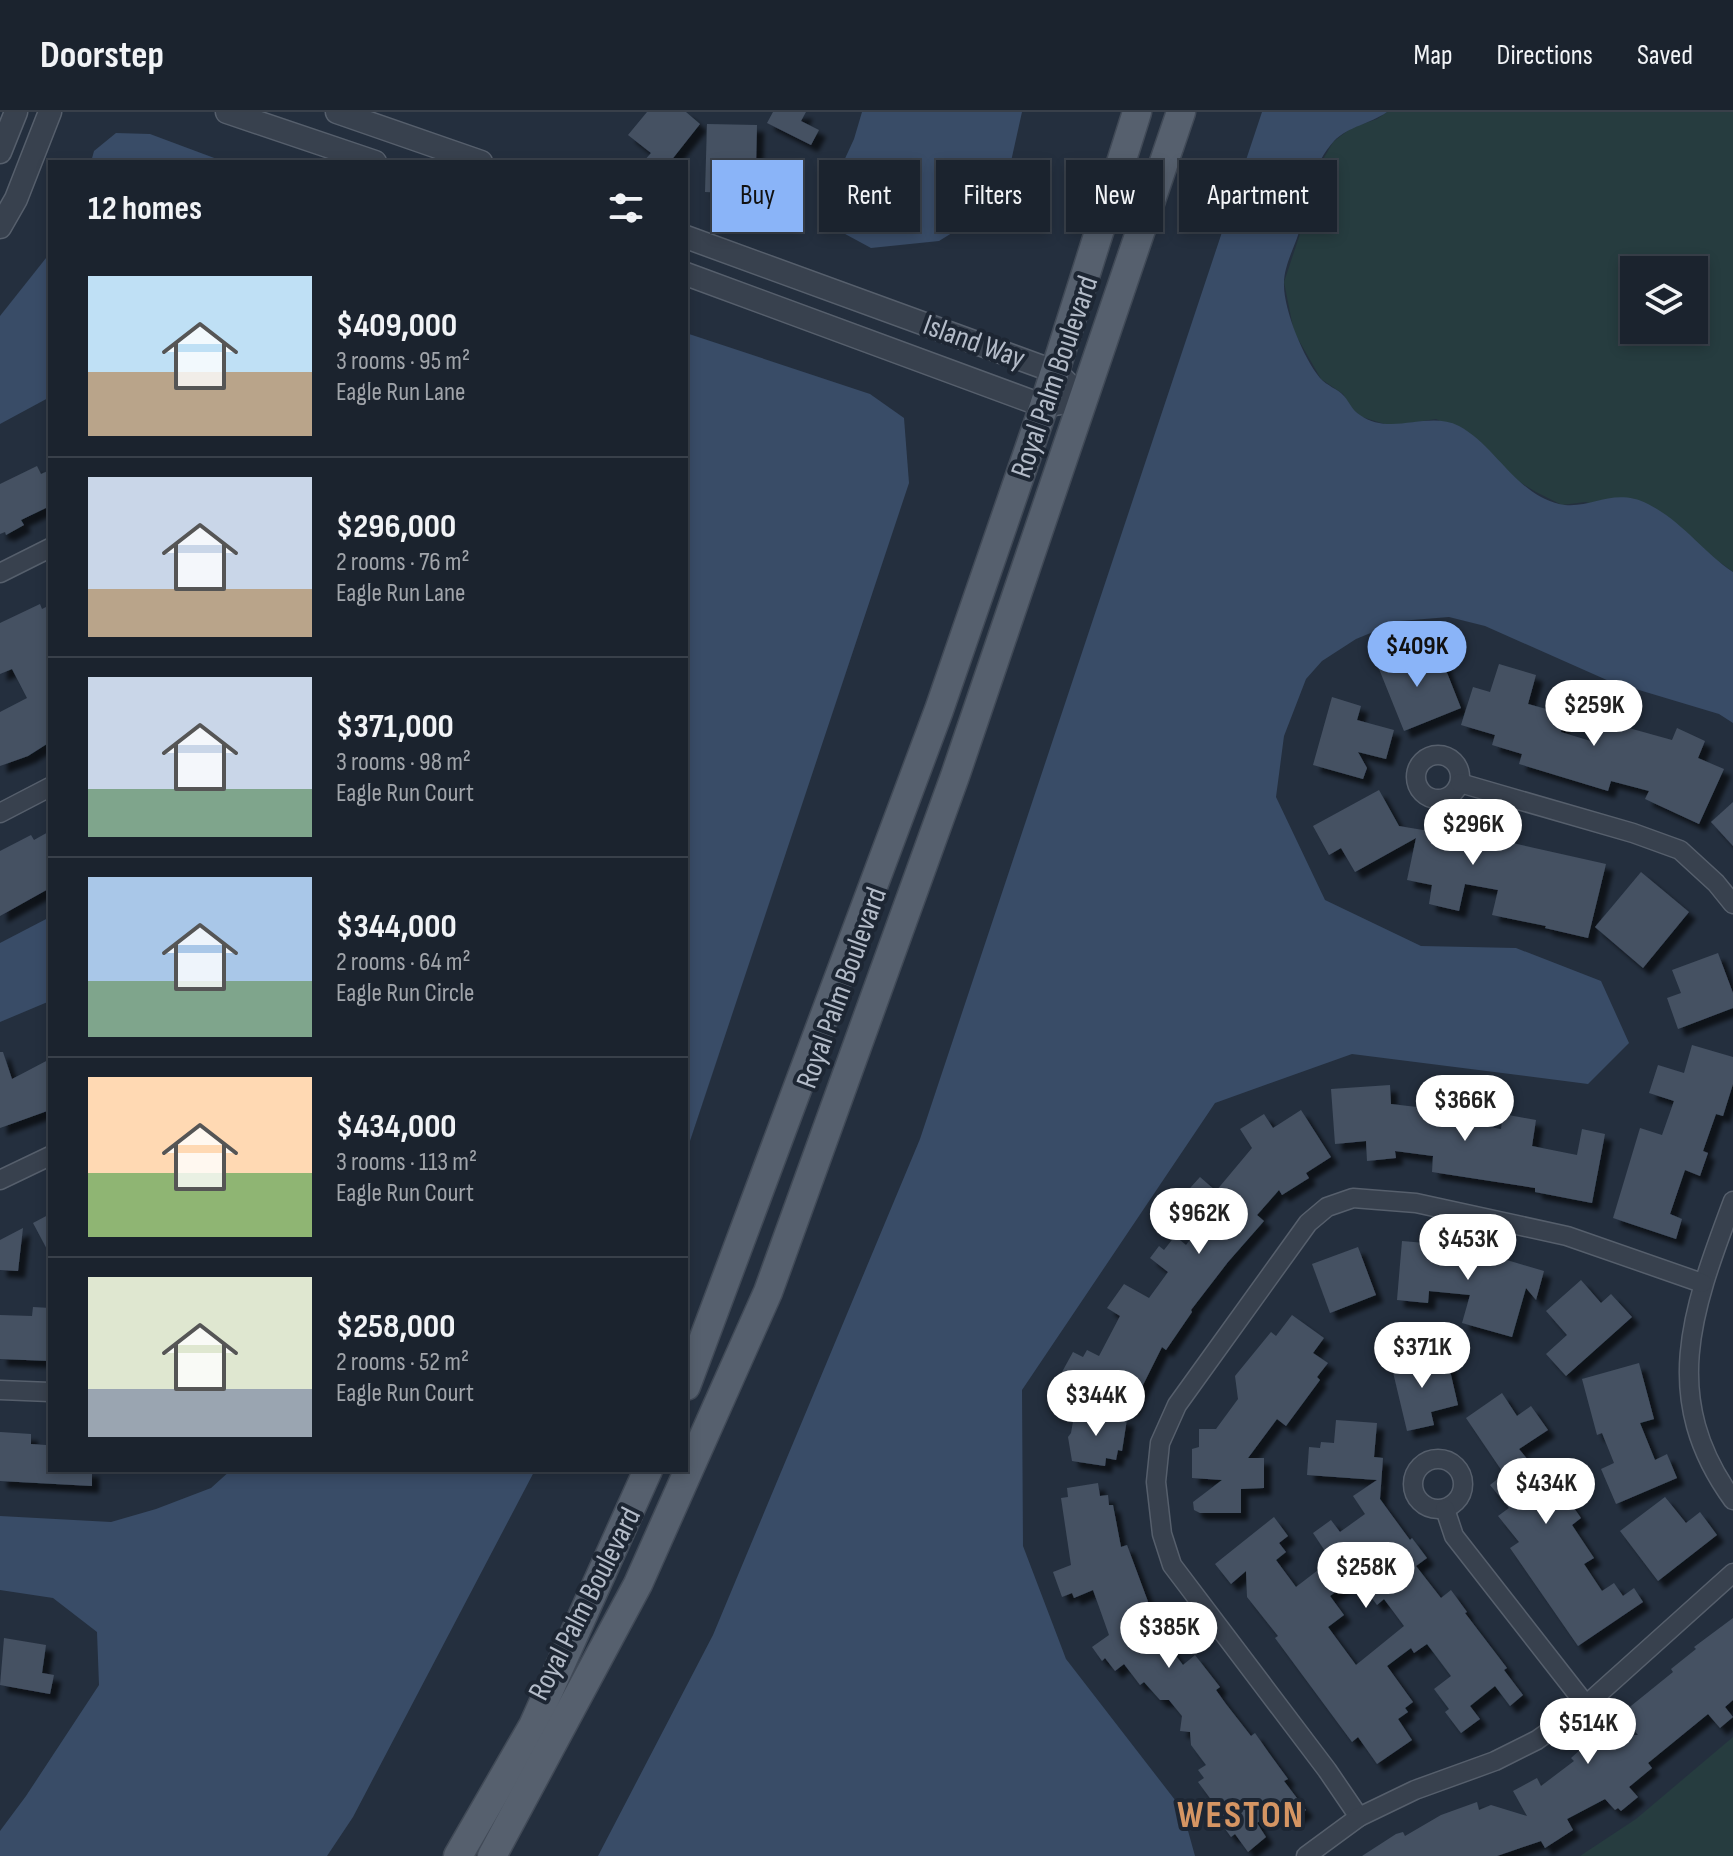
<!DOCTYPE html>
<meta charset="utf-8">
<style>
:root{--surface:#1b232e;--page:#282f3a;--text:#f1f3f6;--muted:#a0a4aa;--line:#39404a;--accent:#8ab4f8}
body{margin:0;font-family:"Sofia Sans Condensed",sans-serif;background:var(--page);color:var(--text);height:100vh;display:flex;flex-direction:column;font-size:30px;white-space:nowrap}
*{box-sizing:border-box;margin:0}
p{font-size:26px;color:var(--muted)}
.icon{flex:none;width:44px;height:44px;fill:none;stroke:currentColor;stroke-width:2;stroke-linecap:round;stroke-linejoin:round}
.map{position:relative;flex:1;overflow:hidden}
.panel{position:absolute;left:48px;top:48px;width:640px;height:1312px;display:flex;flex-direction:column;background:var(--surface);border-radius:0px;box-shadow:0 4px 12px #0003,0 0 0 2px var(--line)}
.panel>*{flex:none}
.hud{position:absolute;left:712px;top:48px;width:760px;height:72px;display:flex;gap:16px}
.buttons{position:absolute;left:1620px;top:144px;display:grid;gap:16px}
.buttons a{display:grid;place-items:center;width:88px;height:88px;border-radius:0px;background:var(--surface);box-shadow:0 4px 12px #0003,0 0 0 2px var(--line);font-size:40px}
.price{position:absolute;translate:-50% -68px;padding:0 18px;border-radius:28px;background:#fff;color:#222;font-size:26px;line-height:52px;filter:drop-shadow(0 2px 4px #0008)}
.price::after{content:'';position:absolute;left:50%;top:48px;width:24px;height:18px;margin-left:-12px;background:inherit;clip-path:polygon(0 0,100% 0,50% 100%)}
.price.current{background:var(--accent);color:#111}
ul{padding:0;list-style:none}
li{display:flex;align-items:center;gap:24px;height:200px;padding:0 40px}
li+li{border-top:2px solid var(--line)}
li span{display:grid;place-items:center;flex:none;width:224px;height:160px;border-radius:0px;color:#555}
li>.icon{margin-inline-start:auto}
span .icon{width:96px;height:96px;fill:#fffc;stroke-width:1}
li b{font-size:34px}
h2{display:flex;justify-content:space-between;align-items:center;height:96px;padding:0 40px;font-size:34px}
.pill{padding:0 28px;border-radius:0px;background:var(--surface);box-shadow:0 4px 12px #0003,0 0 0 2px var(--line);font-size:28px;line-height:72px}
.pill.current{background:var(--accent);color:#111}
header{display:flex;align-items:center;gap:48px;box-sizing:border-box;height:112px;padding:0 40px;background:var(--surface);border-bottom:2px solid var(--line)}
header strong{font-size:38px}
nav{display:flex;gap:44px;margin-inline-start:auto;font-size:28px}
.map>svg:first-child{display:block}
.green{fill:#263c3f;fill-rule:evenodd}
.water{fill:#394c67}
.building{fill:#455162;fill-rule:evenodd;filter:url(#shadow)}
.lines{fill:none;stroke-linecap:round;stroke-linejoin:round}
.minor-casing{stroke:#565f6c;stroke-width:21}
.tertiary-casing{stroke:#565f6c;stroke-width:25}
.primary-casing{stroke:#414a57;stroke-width:31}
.minor{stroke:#38414e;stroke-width:18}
.tertiary{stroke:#38414e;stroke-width:22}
.primary{stroke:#56606e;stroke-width:28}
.labels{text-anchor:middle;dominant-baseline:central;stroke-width:8;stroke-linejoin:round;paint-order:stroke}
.street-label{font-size:30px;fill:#b4bcc9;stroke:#1d2633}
.district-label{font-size:38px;font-weight:bold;letter-spacing:2px;fill:#d59563;stroke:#1d2633}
</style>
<header>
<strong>Doorstep</strong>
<nav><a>Map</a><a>Directions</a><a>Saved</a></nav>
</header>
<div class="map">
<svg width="1733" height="1744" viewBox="0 0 1733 1744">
<defs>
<filter id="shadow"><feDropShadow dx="7" dy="7" stdDeviation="2" flood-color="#0009"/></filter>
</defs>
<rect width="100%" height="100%" fill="#242f3e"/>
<!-- green -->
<g class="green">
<path d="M1387 0H1733V460L1721 451 1586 390 1562 393 1536 380 1518 369 1473 324 1436 307 1391 314 1362 305 1352 297 1343 282 1321 267 1294 220 1284 170 1299 125 1310 70 1333 30 1351 16 1377 7ZM1634 158H1694V218H1634Z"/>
<polygon points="1733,1625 1733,1744 1580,1744 1636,1707"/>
</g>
<!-- water -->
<g class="water">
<polygon points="862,0 1022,0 1002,90 939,129 871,136 834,116 825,90 854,27"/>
<path d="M1262 0H1387C1370 12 1349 14 1334 29 1313 52 1307 84 1301 113 1297 131 1284 152 1284 171 1283 197 1304 247 1320 266 1327 274 1338 277 1344 284 1350 291 1352 298 1360 303 1391 325 1427 298 1459 314 1496 334 1515 381 1559 392 1590 399 1612 374 1648 392 1682 409 1703 440 1733 460V611L1719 602 1609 569 1485 514 1449 505 1400 509 1356 527 1322 549 1306 567 1284 624 1276 685 1325 788 1421 834 1516 836 1601 869 1629 931 1588 972 1352 942 1215 991 1022 1278 1023 1434 1066 1547 1182 1697 1195 1744H598L713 1523 920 1027Z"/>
<polygon points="116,21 150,22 225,50 91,50 94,39"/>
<polygon points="50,141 50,285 0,312 0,204"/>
<polygon points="686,221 870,282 904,306 909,371 686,1041"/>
<polygon points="50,805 50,889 0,910 0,831"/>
<polygon points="231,1358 535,1358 353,1705 327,1744 0,1744 0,1719 26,1684 99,1573 97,1520 53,1486 0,1478 0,1404 111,1410 156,1397 211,1376"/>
</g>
<!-- building -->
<g class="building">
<polygon points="647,0 686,0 700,12 670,50 643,50 651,41 628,23"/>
<polygon points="773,0 806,0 801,9 819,18 811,33 767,11"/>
<polygon points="707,12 757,13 756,54 734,54 733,81 705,80"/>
<polygon points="37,354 41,362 50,358 50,394 21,408 24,413 6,423 5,420 0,422 0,372"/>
<polygon points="40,492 42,497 50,493 50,630 28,644 0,654 0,600 27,586 12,557 0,562 0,511"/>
<polygon points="1403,535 1412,560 1442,548 1461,596 1404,619 1375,547"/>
<polygon points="1499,552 1536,563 1528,592 1565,602 1561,620 1594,630 1600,608 1672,628 1677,616 1705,629 1698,646 1724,657 1699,712 1645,687 1649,679 1611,669 1608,679 1519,652 1522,642 1492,633 1495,623 1461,613 1473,575 1490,580"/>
<polygon points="1332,585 1361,594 1357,608 1394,618 1386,647 1358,640 1367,656 1363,667 1313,653"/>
<polygon points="1379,678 1399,714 1483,728 1485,718 1509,723 1508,730 1606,752 1588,826 1545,816 1546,814 1492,803 1498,778 1465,772 1459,799 1429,792 1432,773 1407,768 1416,726 1355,760 1341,736 1329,743 1313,714"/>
<polygon points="1733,690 1733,734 1711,710"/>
<polygon points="50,719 50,776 0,804 0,739 31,723 34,728"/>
<polygon points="1641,760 1689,800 1643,856 1595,815"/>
<polygon points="1718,841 1733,881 1733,896 1678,917 1667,886 1681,881 1672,858"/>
<polygon points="1692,933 1733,945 1733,972 1723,1004 1716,1002 1703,1039 1708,1041 1700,1064 1685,1058 1670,1102 1682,1107 1676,1127 1613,1106 1640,1016 1662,1023 1674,989 1649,981 1658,953 1684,961"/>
<polygon points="0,940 3,940 12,967 50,947 50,998 0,1016"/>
<polygon points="1390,973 1391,992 1443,998 1445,986 1470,989 1468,1011 1501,1017 1503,1002 1536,1008 1532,1034 1577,1043 1582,1017 1605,1022 1592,1091 1535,1080 1535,1076 1432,1060 1433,1044 1395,1039 1396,1046 1367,1049 1366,1029 1335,1032 1331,977"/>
<polygon points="1301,998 1331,1045 1306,1061 1309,1066 1282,1083 1279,1078 1257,1103 1264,1109 1228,1150 1191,1198 1192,1200 1166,1238 1162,1235 1131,1297 1062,1260 1073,1240 1083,1245 1087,1238 1099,1244 1120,1204 1107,1196 1124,1172 1149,1186 1168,1160 1150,1146 1159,1134 1164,1138 1175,1124 1186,1133 1207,1106 1182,1085 1200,1065 1216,1079 1252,1036 1240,1017 1264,1002 1273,1016"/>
<polygon points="50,1102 50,1143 33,1111"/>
<polygon points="23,1116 18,1159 0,1158 0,1128"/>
<polygon points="1402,1129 1460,1134 1544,1159 1536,1188 1526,1176 1512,1225 1462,1211 1470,1183 1429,1179 1428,1191 1397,1188"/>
<polygon points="1358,1135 1376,1183 1330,1201 1312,1152"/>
<polygon points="1581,1168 1601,1191 1611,1182 1632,1205 1566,1264 1546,1242 1567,1223 1546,1199"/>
<polygon points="33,1195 50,1196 50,1249 0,1247 0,1203 32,1204"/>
<polygon points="1292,1203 1324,1226 1313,1241 1328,1251 1317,1265 1320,1268 1286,1314 1277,1307 1248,1346 1264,1346 1264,1376 1241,1377 1241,1401 1200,1401 1194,1398 1193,1390 1222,1368 1192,1366 1192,1337 1199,1335 1199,1317 1216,1317 1238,1287 1235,1264 1271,1220 1276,1224"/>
<polygon points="1418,1240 1422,1257 1448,1250 1458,1293 1431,1300 1434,1313 1407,1319 1392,1256 1393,1246"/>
<polygon points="1639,1251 1654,1307 1640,1311 1655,1348 1667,1342 1677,1366 1616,1392 1601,1357 1614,1351 1602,1321 1597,1323 1582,1267"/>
<polygon points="1502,1281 1517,1304 1531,1294 1548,1318 1519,1337 1542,1365 1549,1360 1581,1406 1572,1413 1594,1446 1584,1452 1602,1479 1614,1471 1623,1484 1634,1476 1643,1490 1578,1534 1510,1436 1519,1430 1498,1404 1509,1396 1490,1373 1504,1362 1466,1306"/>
<polygon points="1079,1301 1127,1307 1122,1339 1118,1338 1116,1348 1106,1346 1105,1354 1072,1349 1068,1325 1071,1321 1074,1304"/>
<path d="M1336 1308 1377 1311 1374 1345 1383 1346 1380 1387 1410 1428 1412 1426 1427 1446 1416 1454 1441 1486 1451 1478 1467 1500 1465 1501 1507 1556 1504 1558 1523 1583 1510 1594 1495 1574 1470 1594 1480 1607 1461 1621 1445 1600 1449 1597 1434 1577 1451 1564 1427 1532 1414 1541 1411 1536 1387 1554 1413 1590 1405 1596 1408 1600 1398 1607 1412 1628 1377 1652 1358 1625 1352 1630 1275 1526 1278 1524 1247 1485 1246 1459 1231 1472 1215 1452 1274 1405 1288 1424 1279 1431 1286 1440 1276 1448 1296 1475 1331 1448 1313 1421 1331 1408 1340 1420 1365 1402 1353 1384 1377 1368 1307 1363 1309 1335 1320 1336 1321 1330 1334 1331ZM1356 1465 1377 1493 1384 1487 1404 1514 1356 1553 1328 1515 1344 1503 1330 1484Z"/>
<polygon points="0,1320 31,1322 31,1332 46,1333 48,1336 46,1358 92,1358 92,1374 0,1369"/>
<polygon points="1098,1371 1100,1384 1108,1383 1109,1393 1113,1393 1121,1435 1127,1433 1150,1495 1156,1491 1169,1509 1157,1518 1183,1553 1195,1543 1220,1575 1216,1578 1226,1592 1251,1624 1255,1621 1269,1641 1288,1667 1284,1669 1306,1698 1294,1707 1283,1692 1257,1711 1266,1725 1248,1740 1235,1722 1231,1725 1213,1700 1218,1697 1198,1670 1204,1666 1198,1658 1206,1653 1191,1633 1190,1620 1180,1619 1182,1604 1169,1588 1160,1588 1144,1570 1140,1573 1124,1552 1115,1559 1105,1546 1102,1549 1092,1535 1109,1523 1093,1478 1074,1486 1072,1481 1062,1485 1053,1460 1071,1453 1061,1386 1068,1385 1067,1376"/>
<polygon points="1665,1385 1686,1411 1700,1400 1717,1423 1658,1469 1620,1419"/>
<polygon points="1733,1506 1733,1588 1725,1595 1733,1605 1720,1616 1708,1602 1648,1651 1652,1656 1629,1675 1638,1685 1621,1699 1618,1696 1615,1698 1605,1687 1567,1707 1573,1718 1545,1736 1541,1729 1497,1744 1362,1744 1396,1722 1403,1720 1405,1724 1441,1703 1477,1690 1479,1698 1491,1693 1527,1704 1513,1679 1537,1666 1541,1674 1574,1649 1571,1646 1590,1629 1597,1633 1612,1623 1638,1623 1621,1602 1673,1560 1671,1557 1696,1537 1694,1535"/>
<polygon points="4,1526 46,1533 42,1561 54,1563 50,1582 0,1573"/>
</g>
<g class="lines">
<!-- minor casing -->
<g class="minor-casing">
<g id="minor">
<polyline points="0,461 50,436"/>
<circle cx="1438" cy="665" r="22"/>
<polyline points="1460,671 1633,721 1680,738 1716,771 1733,792"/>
<polyline points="0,701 50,675"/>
<polyline points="0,1068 50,1044"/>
<path d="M1733 1089C1693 1196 1658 1285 1733 1388"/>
<polyline points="0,1278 50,1280"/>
<circle cx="1438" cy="1372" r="25"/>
<polyline points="1445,1397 1454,1424 1586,1593"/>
<polyline points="1359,1705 1327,1658 1172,1453 1162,1422 1156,1370 1160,1331 1177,1293 1308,1111 1327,1095 1353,1086 1416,1091 1567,1124 1702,1171"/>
<polyline points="1306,1744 1359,1705 1415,1678 1495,1649 1537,1628 1586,1593 1733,1461"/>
</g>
</g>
<!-- tertiary casing -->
<g class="tertiary-casing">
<g id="tertiary">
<polyline points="227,0 375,50"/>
<polyline points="337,0 481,50"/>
<polyline points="0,40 16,0"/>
<polyline points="0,115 16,87 50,0"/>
<polyline points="686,125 1056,260 1083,287"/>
<polyline points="686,162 1044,294 1083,287"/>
</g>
</g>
<!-- primary casing -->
<g class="primary-casing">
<g id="primary">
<polyline points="686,1274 939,598 1044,294 1137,0"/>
<polyline points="458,1744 533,1614 648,1358"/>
<polyline points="492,1744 638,1472 768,1180 955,664 1181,0"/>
</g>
</g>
<!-- minor -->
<use href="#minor" class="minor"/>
<!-- tertiary -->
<use href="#tertiary" class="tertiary"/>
<!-- primary -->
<use href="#primary" class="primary"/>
</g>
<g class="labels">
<!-- street labels -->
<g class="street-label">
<text transform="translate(974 230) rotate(20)">Island Way</text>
<text transform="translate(1055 265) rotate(-71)">Royal Palm Boulevard</text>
<text transform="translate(842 876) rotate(-70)">Royal Palm Boulevard</text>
<text transform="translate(585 1492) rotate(-63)">Royal Palm Boulevard</text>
</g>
<!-- district labels -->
<g class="district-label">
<text x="1241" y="1703">WESTON</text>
</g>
</g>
</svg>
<div class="buttons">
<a><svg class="icon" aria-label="layers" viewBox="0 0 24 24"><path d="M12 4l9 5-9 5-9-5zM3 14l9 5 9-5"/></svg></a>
</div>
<b class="price current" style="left:1417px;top:577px">$409K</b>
<b class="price" style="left:1594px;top:636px">$259K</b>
<b class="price" style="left:1473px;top:755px">$296K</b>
<b class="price" style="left:1465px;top:1031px">$366K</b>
<b class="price" style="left:1199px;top:1144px">$962K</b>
<b class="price" style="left:1468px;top:1170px">$453K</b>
<b class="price" style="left:1422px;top:1278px">$371K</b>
<b class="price" style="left:1096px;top:1326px">$344K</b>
<b class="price" style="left:1546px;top:1414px">$434K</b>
<b class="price" style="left:1366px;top:1498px">$258K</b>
<b class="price" style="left:1169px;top:1558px">$385K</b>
<b class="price" style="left:1588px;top:1654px">$514K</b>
<div class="hud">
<a class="pill current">Buy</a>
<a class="pill">Rent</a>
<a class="pill">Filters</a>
<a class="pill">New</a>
<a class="pill">Apartment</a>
</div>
<section class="panel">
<h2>12 homes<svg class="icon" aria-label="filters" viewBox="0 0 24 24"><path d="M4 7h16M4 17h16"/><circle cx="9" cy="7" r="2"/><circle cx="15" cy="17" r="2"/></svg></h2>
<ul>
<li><span style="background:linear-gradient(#bfe0f5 60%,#b9a48a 0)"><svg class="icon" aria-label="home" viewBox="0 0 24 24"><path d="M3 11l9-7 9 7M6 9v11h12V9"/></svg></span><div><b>$409,000</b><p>3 rooms · 95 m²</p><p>Eagle Run Lane</p></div></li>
<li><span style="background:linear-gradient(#c9d6e8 70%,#b9a48a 0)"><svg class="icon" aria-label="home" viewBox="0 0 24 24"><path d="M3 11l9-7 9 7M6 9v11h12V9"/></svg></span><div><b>$296,000</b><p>2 rooms · 76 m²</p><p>Eagle Run Lane</p></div></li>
<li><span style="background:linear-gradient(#c9d6e8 70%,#7fa58c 0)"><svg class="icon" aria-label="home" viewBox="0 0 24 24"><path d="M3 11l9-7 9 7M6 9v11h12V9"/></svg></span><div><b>$371,000</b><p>3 rooms · 98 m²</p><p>Eagle Run Court</p></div></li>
<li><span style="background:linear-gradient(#a9c7e8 65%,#7fa58c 0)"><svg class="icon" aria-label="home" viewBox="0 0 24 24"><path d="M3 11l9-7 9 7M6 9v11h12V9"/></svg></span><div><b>$344,000</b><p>2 rooms · 64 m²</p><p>Eagle Run Circle</p></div></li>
<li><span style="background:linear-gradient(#ffd9b3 60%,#8fb573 0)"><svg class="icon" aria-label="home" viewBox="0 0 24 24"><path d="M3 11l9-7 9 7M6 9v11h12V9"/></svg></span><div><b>$434,000</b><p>3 rooms · 113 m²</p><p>Eagle Run Court</p></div></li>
<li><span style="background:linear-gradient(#dfe7d0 70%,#9aa5b1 0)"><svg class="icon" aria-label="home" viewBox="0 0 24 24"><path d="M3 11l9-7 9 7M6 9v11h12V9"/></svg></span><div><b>$258,000</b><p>2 rooms · 52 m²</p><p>Eagle Run Court</p></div></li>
</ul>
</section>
</div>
